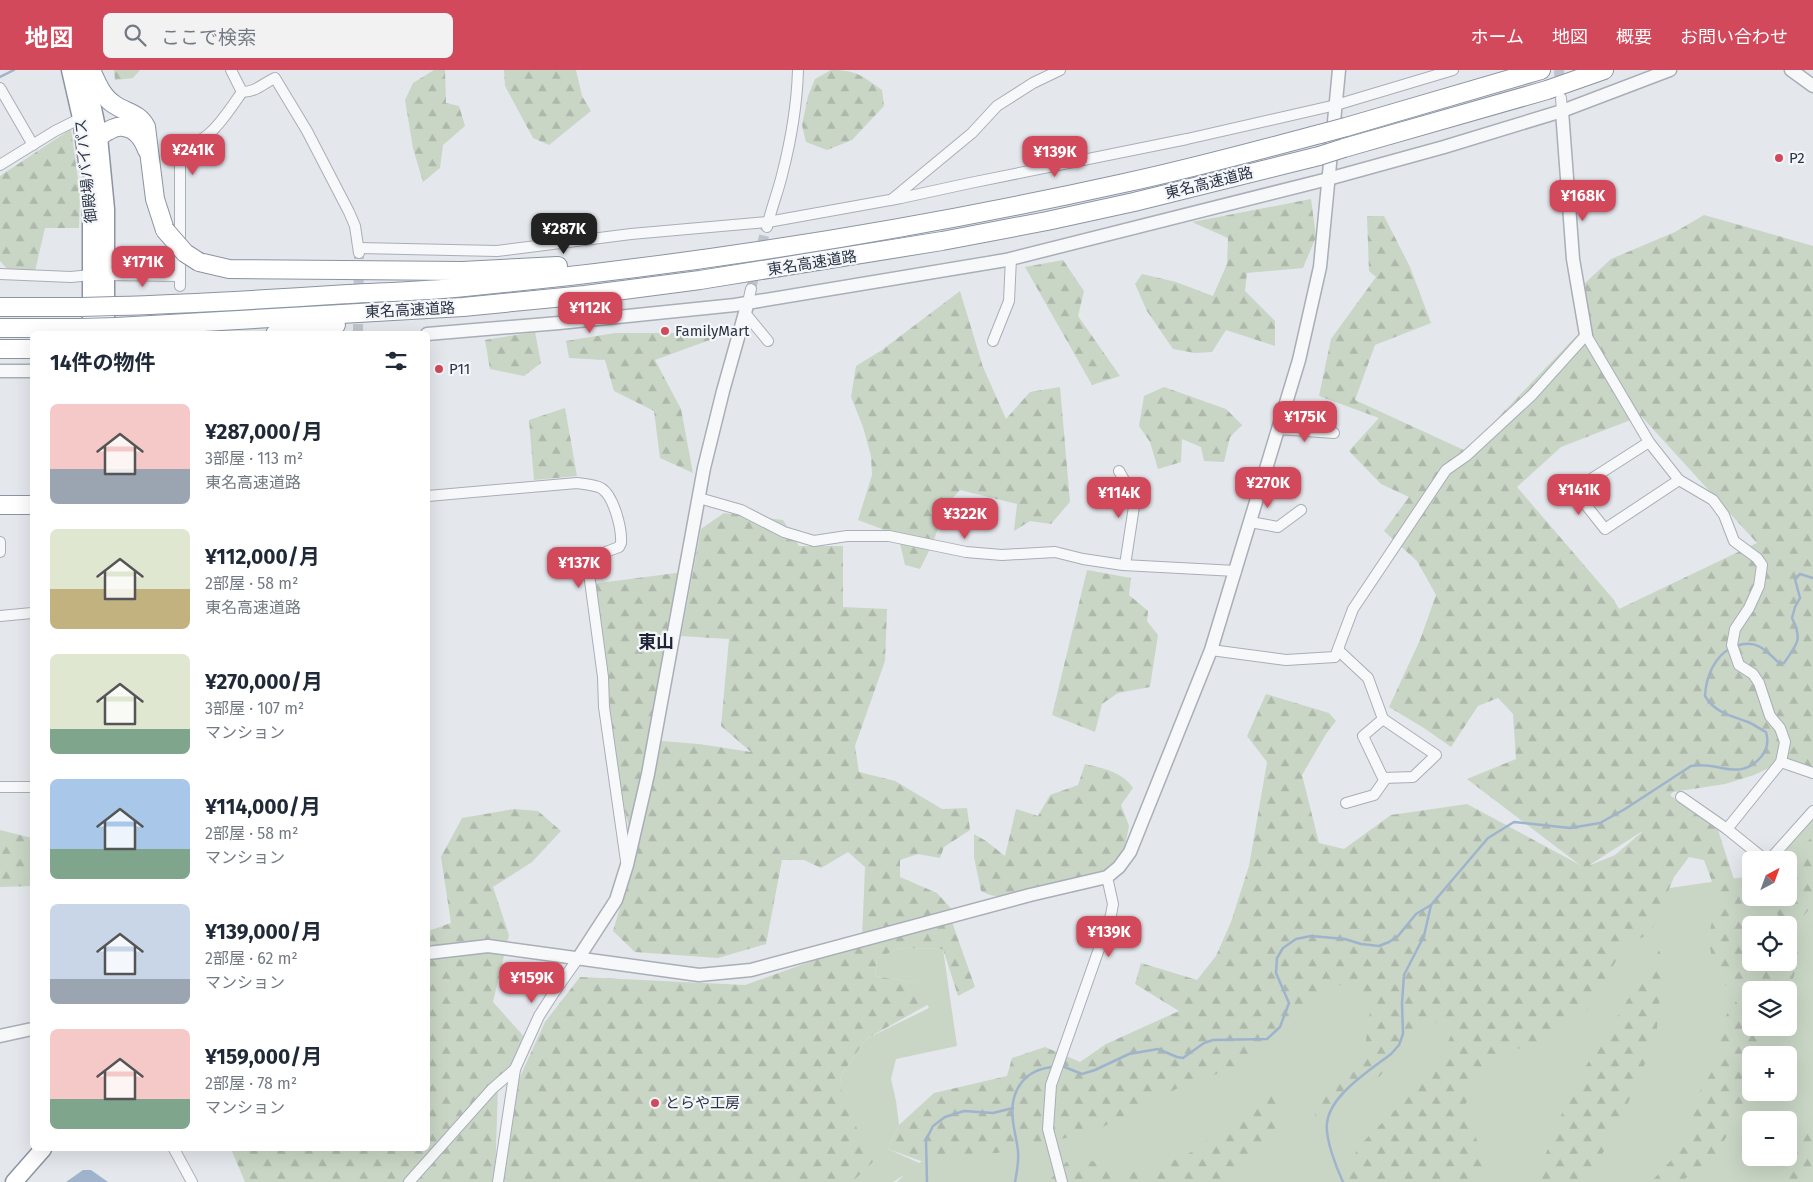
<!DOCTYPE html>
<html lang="ja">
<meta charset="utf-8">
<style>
:root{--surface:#fff;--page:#f2f2f3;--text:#1f2937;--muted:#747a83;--accent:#d1495b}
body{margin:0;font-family:"Fira Sans","Noto Sans JP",sans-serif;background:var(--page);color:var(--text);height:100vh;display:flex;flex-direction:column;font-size:19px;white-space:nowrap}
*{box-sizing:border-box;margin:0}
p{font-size:16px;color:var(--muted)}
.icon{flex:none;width:28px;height:28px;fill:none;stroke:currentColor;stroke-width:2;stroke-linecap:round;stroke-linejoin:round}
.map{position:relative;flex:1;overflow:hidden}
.side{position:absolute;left:30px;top:261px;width:400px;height:820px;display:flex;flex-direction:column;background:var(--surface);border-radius:8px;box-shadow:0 5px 20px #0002}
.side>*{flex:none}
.needle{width:32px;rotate:41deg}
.controls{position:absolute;left:1742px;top:781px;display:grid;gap:10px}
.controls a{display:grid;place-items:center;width:55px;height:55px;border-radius:8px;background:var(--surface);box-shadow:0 5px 20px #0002;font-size:25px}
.price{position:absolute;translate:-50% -42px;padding:0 11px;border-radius:10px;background:var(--accent);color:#fff;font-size:16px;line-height:32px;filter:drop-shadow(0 1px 2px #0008)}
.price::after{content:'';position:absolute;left:50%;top:30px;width:15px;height:11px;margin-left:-8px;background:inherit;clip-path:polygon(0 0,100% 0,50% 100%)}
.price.current{background:#222;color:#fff}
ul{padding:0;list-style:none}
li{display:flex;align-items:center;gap:15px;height:125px;padding:0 20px}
li span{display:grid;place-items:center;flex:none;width:140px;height:100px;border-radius:8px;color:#555}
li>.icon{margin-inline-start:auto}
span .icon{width:60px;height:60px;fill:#fffc;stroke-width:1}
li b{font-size:21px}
h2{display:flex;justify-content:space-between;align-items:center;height:60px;padding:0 20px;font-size:21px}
header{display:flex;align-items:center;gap:30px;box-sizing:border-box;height:70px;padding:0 25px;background:var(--accent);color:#fff}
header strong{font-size:24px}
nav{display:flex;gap:28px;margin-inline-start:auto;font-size:18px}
.search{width:350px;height:45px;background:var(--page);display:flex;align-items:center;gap:12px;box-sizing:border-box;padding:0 18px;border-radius:8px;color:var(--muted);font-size:19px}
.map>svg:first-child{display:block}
.green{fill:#c9d6c5;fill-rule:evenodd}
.forest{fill:url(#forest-firs);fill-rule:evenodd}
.water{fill:#9fb4cc}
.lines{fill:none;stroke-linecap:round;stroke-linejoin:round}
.stream{stroke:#9fb4cc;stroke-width:2.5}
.minor-tunnel{stroke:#bfc3cb;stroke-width:10;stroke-dasharray:10 5;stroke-linecap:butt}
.minor-casing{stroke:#a9aeb7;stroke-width:12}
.tertiary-casing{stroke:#a9aeb7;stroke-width:15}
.trunk-casing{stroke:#8b94a3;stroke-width:19}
.motorway-casing{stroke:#8b94a3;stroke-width:20}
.minor{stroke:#f7f8fa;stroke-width:10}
.tertiary{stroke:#f7f8fa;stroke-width:12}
.trunk{stroke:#fff;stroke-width:16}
.motorway{stroke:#fff;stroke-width:18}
.motorway-bridge-casing{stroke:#8b94a3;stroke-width:20;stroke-linecap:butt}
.motorway-bridge{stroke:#fff;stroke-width:18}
.poi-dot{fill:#d1495b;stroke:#f4f6f9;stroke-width:2}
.labels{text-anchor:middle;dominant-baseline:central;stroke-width:4.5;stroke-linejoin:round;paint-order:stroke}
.poi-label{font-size:15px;fill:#2b3445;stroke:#f4f6f9;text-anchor:start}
.street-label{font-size:15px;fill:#2b3445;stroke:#f4f6f9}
.quarter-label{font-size:18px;font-weight:bold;fill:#1d2536;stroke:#f4f6f9}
</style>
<header>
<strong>地図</strong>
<div class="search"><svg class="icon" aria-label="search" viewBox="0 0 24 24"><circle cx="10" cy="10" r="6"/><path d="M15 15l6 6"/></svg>ここで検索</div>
<nav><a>ホーム</a><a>地図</a><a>概要</a><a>お問い合わせ</a></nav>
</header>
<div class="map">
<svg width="1813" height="1112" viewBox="0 0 1813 1112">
<defs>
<pattern id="forest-firs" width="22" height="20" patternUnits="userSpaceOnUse" patternTransform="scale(1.25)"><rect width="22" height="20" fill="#c9d6c5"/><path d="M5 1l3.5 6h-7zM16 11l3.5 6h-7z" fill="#adb8ab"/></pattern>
</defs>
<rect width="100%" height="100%" fill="#e4e7ec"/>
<!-- green -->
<path class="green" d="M1813 744V1112H897L904 1105 893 1112H850L840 1007 866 969 929 938 917 913 875 906 877 888 901 878 943 879 957 976 896 989 891 1009 896 1031 899 1055 888 1079 919 1093 1206 926 1603 828 1751 806V828H1789V790H1779ZM1751 855H1789V892H1751ZM1751 920H1789V958H1751ZM1751 985H1789V1022H1751ZM1751 1050H1789V1088H1751Z"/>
<!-- forest -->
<g class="forest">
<polygon points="114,0 140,0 133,8 115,10"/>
<polygon points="434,0 445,0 446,33 459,36 465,56 443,75 440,98 423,112 413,78 405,30 413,13"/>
<polygon points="504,0 576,0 582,26 591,41 549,75 533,68 505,16"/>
<path d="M831 0C857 0 862 6 882 20L884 36 852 70 827 80 806 72 802 55 808 26 815 9Z"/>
<polygon points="71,59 80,124 79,158 45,158 35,201 9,201 0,191 0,106"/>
<polygon points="1311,129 1316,167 1303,198 1247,203 1245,221 1275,251 1275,276 1226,260 1212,282 1195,283 1173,279 1147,241 1135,214 1142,204 1176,212 1213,226 1227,194 1228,168 1192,152"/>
<path d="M1704 145 1813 176V703L1781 692 1754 705 1725 714 1673 722 1670 725 1718 760 1750 859 1751 860V892H1789V870L1803 872 1793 909 1783 920H1751V937L1716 907 1708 868 1718 828 1704 790 1689 787 1674 807 1651 862 1622 879 1593 935 1539 980 1511 978 1483 1001 1464 1037 1483 1086 1488 1112H1338L1361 1074 1436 999 1452 963 1438 951 1401 980 1380 1006 1316 1048 1312 1029 1365 977 1372 928 1339 915 1307 930 1293 951 1257 989 1176 1019 1093 1062 997 1083 963 1084 921 1091 888 1079 899 1055 934 1023 1007 1006 1012 988 1045 977 1080 992 1106 974 1179 941 1135 914 1141 893 1197 910 1216 886 1231 852 1249 796 1267 692 1247 666 1266 624 1329 643 1336 651 1326 664 1302 705 1319 773 1344 779 1391 745 1467 734 1580 795 1467 709 1516 689 1513 644 1498 628 1478 636 1451 677 1424 658 1389 637 1420 570 1436 525 1417 491 1384 461 1409 427 1381 414 1349 381 1379 348 1319 326 1331 269 1376 207 1369 201 1367 146H1384L1410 197 1431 253 1375 275 1355 330 1466 381 1583 259 1584 214 1611 189 1675 162ZM1641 346 1757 473 1619 539 1614 530 1517 417 1561 377ZM1642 762 1615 785 1588 796 1641 762Z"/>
<polygon points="1063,190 1084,221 1078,246 1120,306 1092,315 1025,197"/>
<polygon points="960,221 983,297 1006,349 1030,322 1060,317 1070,432 1051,454 1030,451 1014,461 1017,434 960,420 947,434 932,475 920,499 905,495 898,465 858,450 872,405 871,386 863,357 851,327 856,296 882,280"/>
<polygon points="733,257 726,264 655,290 681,339 693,403 660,388 654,341 614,321 605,290 569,288 566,271 615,263 693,263"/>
<polygon points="535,262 541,293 524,306 490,299 485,270"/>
<polygon points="1164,317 1226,339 1242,355 1230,367 1224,392 1204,391 1201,377 1182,369 1181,392 1158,399 1150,372 1139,356 1144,326"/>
<polygon points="565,338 577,406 534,410 529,350"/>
<polygon points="724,443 783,450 799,476 843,476 843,537 887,539 885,591 855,676 859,702 895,711 942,739 967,738 970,760 944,777 940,788 918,784 900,790 900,807 937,823 957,845 952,852 975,917 958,926 943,879 901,878 877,888 875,906 917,913 929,934 866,969 840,1007 843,1029 873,1092 852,1112 503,1112 513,1022 545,952 580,907 745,915 887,864 862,870 865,797 848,782 821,798 804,790 782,790 766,874 718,888 635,882 613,861 636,785 613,694 591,514 684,502 665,610 661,671 699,674 751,682 721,656 729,569 681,566 701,459"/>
<polygon points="1087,500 1131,508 1129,525 1148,541 1147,551 1158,565 1150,617 1118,623 1102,634 1095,662 1052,645"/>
<path d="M1085 694C1102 698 1123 702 1133 718L1121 735 1129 756 1125 776 1112 798 1089 812 1010 828 990 825 981 821 974 787V764L986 771 1005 786 1016 739 1038 746 1050 725 1078 715Z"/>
<polygon points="514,739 538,741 561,761 532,792 493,817 509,865 493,932 527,970 498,1013 495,1112 245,1112 231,1079 428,1079 428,861 451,853 441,787 462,748"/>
<polygon points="0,760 32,768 32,816 0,817"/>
<polygon points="1813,766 1813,835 1799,851 1782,854 1770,828 1789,828 1789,796 1803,776"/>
<polygon points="1665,871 1656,968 1615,1063 1585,1112 1529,1112 1545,1086 1572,1018"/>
<polygon points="1735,931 1751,946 1751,958 1763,958 1765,960 1762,985 1751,985 1751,1020 1743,1039 1710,1094 1679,1112 1651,1112 1688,1072 1688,1062 1694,1031 1716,995 1724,949"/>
<polygon points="1282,1022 1280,1065 1227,1112 1048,1112 1072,1086 1143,1104 1194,1081 1248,1035"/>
<polygon points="1813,1043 1813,1112 1770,1112 1787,1088 1789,1088 1789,1085 1810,1054"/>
</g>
<!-- water -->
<polygon class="water" points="83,1100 91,1100 108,1112 66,1112"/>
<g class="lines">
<!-- stream -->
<g class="stream">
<polyline points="0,7 14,0"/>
<path d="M1736 576C1756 569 1765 579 1779 593H1784C1797 574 1803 570 1792 548L1795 537 1800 528 1795 509 1800 504 1813 508"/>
<path d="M1062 996 1082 1004 1095 1000 1129 984 1158 979 1177 987 1183 988 1204 973 1213 970 1267 969 1280 957 1289 933 1276 903 1277 888 1283 878 1296 869 1311 866 1345 869 1361 874 1379 876 1389 872 1398 866 1416 844 1431 835 1488 768 1514 752 1570 758 1600 753 1625 739 1691 696C1718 690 1738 713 1761 687 1767 680 1769 672 1766 662 1760 659 1755 655 1748 652 1732 646 1715 643 1705 626 1706 607 1714 587 1731 578"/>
<polyline points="927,1112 926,1070 933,1056 945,1047 964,1041 993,1043 1013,1038"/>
<path d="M1015 1112C1017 1102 1019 1091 1018 1081 1017 1071 1014 1061 1013 1051 1009 1021 1024 999 1054 997"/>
<path d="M1343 1112C1336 1097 1325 1068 1327 1053 1330 1025 1370 1000 1391 984L1399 975 1403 964 1402 933 1404 905 1424 866 1431 835"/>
</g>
<!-- minor-tunnel -->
<g class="minor-tunnel">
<polyline points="1559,0 1560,19"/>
<polyline points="751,219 766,158"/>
<polyline points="179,264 180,216"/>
<polyline points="358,264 359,185"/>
</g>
<!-- minor casing -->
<g class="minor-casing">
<g id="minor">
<polyline points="231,0 242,22"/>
<polyline points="0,18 33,75"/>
<path d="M242 22C256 22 262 14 275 8L307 61 349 142 355 156 359 183"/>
<polyline points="1561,28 1562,41"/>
<polyline points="0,95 55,61 81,48"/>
<polyline points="891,130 972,63 997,36 1033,13 1060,0"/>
<path d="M767 157C771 139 778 122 782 105 791 70 797 35 798 0"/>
<polyline points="359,178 497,181 631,164 768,152 901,128 970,113 1187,69 1336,35 1453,0"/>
<polyline points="0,204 71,207 91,205"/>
<polyline points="106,205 180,206"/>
<path d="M180 216V93C187 72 200 74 213 60 224 49 233 35 242 22"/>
<polyline points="748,232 751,219"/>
<polyline points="745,243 768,271"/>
<polyline points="993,271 1009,231 1011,188"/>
<polyline points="1278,359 1334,363"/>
<polyline points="1649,372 1574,420 1605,459 1679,410"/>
<polyline points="1119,401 1135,430 1125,495"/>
<path d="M428 426 577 413C584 414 595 415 601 418 614 426 622 459 621 473L619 477 590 488 588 496 603 607 604 637 626 791"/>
<polyline points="699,428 741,440 784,462 814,471 847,466 889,466 966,482 1002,485 1055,482 1083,489 1123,495 1236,501"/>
<polyline points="1250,452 1278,457 1301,440"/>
<polyline points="0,472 0,482"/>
<polyline points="0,546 32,543"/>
<polyline points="1211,580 1286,590 1335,587 1353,539 1446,400 1466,386 1532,325 1586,265 1649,372 1679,410 1713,430 1724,445 1734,471 1757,488 1762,495 1759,516 1749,538 1735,559 1732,575 1739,595 1753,604 1759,613 1770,646 1780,658 1785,672 1781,692 1727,759"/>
<polyline points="1338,580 1368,608 1383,649 1363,666 1383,708 1413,707 1436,685 1383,649"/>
<polyline points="1781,692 1813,703"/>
<polyline points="0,717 32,717"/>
<polyline points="1681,727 1727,759 1763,788 1771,788 1813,741"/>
<polyline points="1346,733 1374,725 1386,708"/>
<polyline points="174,1079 192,1112"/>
<polyline points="409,1112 492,1019 515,999"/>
<polyline points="498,1112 515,999 539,946 555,921 579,887"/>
<polyline points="1062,1112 1048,1059 1051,1015 1111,845 1113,834 1107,807"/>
</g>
</g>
<!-- tertiary casing -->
<g class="tertiary-casing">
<g id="tertiary">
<polyline points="1791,0 1813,16"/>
<polyline points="1562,41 1573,189 1586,265"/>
<polyline points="427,264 559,253 735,235 1006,190 1328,109 1444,77 1562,41 1670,0"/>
<polyline points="0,301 32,301"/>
<polyline points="428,883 488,876 699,905 751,900 1030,825 1107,807 1119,797 1130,782 1211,580 1299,290 1320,197 1339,0"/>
<polyline points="579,887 616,830 627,795 648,704 704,398 723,321 748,232"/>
<polyline points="0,966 32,959"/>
</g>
</g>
<!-- trunk casing -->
<g class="trunk-casing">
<g id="trunk">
<polyline points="70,0 81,48 88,99"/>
<polyline points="85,0 99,67 106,139 106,264"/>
<polyline points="91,264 91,139"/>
<polyline points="14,1112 43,1079"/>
</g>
</g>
<!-- motorway casing -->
<g class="motorway-casing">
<g id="motorway">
<path d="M91 0C97 13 102 27 115 35 127 43 139 43 146 57L155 129 165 160"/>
<polyline points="1346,57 1541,0"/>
<polyline points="1344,78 1547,20 1604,0"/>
<path d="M92 152C93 141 95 129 95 117 96 96 85 72 108 61 113 58 118 56 123 57 136 58 143 69 147 80"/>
<polyline points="199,192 229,199 462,201 558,196"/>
<path d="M116 236C194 234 271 229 349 224 387 222 426 221 465 217 686 196 907 161 1124 113 1190 99 1255 81 1320 64"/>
<polyline points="0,237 81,237"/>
<polyline points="116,257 463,237 585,225 700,210 942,171 1047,151 1134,132 1319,86"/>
<polyline points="0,258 80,258"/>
<polyline points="275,264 336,255"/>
<polyline points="0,279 32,279"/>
<polyline points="0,435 32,435"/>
</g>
</g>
<!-- minor -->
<use href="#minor" class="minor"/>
<!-- tertiary -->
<use href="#tertiary" class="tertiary"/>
<!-- trunk -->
<use href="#trunk" class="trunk"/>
<!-- motorway -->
<use href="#motorway" class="motorway"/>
<!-- motorway-bridge casing -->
<g class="motorway-bridge-casing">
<g id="motorway-bridge">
<polyline points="1320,64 1346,57"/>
<polyline points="1319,86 1344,78"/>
<polyline points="165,160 185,183 199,192"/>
<polyline points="81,237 116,236"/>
<polyline points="80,258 116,257"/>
</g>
</g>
<!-- motorway-bridge -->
<use href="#motorway-bridge" class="motorway-bridge"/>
</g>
<!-- markers -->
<g class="poi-dot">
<circle cx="1779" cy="88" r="5"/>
<circle cx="665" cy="261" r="5"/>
<circle cx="439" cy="299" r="5"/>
<circle cx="655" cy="1033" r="5"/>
</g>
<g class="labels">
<!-- poi labels -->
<g class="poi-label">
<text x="1789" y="88">P2</text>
<text x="675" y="261">FamilyMart</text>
<text x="449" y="299">P11</text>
<text x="665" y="1033">とらや工房</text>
</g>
<!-- street labels -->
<g class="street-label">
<text transform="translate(86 101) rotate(-96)">御殿場バイパス</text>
<text transform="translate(1209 113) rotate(-14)">東名高速道路</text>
<text transform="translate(812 193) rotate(-9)">東名高速道路</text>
<text transform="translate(410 240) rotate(-3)">東名高速道路</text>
</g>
<!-- quarter labels -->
<g class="quarter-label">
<text x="656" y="572">東山</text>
</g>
</g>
</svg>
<div class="controls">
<a><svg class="needle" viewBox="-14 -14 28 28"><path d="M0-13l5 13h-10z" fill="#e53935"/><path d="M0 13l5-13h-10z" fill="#747a83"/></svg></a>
<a><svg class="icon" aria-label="locate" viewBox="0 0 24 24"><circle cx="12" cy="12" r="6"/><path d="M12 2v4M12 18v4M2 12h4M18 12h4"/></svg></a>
<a><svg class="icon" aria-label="layers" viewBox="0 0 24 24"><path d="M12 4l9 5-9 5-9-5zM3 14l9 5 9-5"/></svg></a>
<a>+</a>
<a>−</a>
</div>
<b class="price" style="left:193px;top:106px">¥241K</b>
<b class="price" style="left:1055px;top:108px">¥139K</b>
<b class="price" style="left:1583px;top:152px">¥168K</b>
<b class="price current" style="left:564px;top:185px">¥287K</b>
<b class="price" style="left:143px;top:218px">¥171K</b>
<b class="price" style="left:590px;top:264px">¥112K</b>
<b class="price" style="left:1305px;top:373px">¥175K</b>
<b class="price" style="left:1268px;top:439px">¥270K</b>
<b class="price" style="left:1579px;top:446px">¥141K</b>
<b class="price" style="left:1119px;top:449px">¥114K</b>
<b class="price" style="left:965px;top:470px">¥322K</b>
<b class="price" style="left:579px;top:519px">¥137K</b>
<b class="price" style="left:1109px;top:888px">¥139K</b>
<b class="price" style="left:532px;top:934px">¥159K</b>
<section class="side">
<h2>14件の物件<svg class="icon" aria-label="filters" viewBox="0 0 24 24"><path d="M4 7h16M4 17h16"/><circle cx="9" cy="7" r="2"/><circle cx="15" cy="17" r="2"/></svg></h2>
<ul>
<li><span style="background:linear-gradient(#f6c9c9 65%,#9aa5b1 0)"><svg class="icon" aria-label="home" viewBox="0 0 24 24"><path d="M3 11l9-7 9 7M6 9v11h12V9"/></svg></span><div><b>¥287,000/月</b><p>3部屋 · 113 m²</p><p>東名高速道路</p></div></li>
<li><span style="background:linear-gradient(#dfe7d0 60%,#c2b280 0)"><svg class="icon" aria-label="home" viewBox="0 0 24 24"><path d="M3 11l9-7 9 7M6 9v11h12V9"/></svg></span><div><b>¥112,000/月</b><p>2部屋 · 58 m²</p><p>東名高速道路</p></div></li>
<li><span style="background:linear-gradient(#dfe7d0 75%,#7fa58c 0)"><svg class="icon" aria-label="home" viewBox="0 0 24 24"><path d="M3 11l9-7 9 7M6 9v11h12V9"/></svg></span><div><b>¥270,000/月</b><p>3部屋 · 107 m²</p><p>マンション</p></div></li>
<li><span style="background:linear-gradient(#a9c7e8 70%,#7fa58c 0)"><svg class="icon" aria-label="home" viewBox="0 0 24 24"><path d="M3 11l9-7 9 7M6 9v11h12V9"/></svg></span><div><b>¥114,000/月</b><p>2部屋 · 58 m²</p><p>マンション</p></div></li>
<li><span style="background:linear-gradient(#c9d6e8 75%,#9aa5b1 0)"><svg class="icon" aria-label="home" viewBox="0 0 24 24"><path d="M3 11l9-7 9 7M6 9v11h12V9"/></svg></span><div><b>¥139,000/月</b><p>2部屋 · 62 m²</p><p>マンション</p></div></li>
<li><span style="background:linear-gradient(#f6c9c9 70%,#7fa58c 0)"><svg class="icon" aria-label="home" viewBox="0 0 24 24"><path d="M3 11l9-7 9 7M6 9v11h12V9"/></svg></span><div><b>¥159,000/月</b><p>2部屋 · 78 m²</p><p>マンション</p></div></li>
</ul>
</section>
</div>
